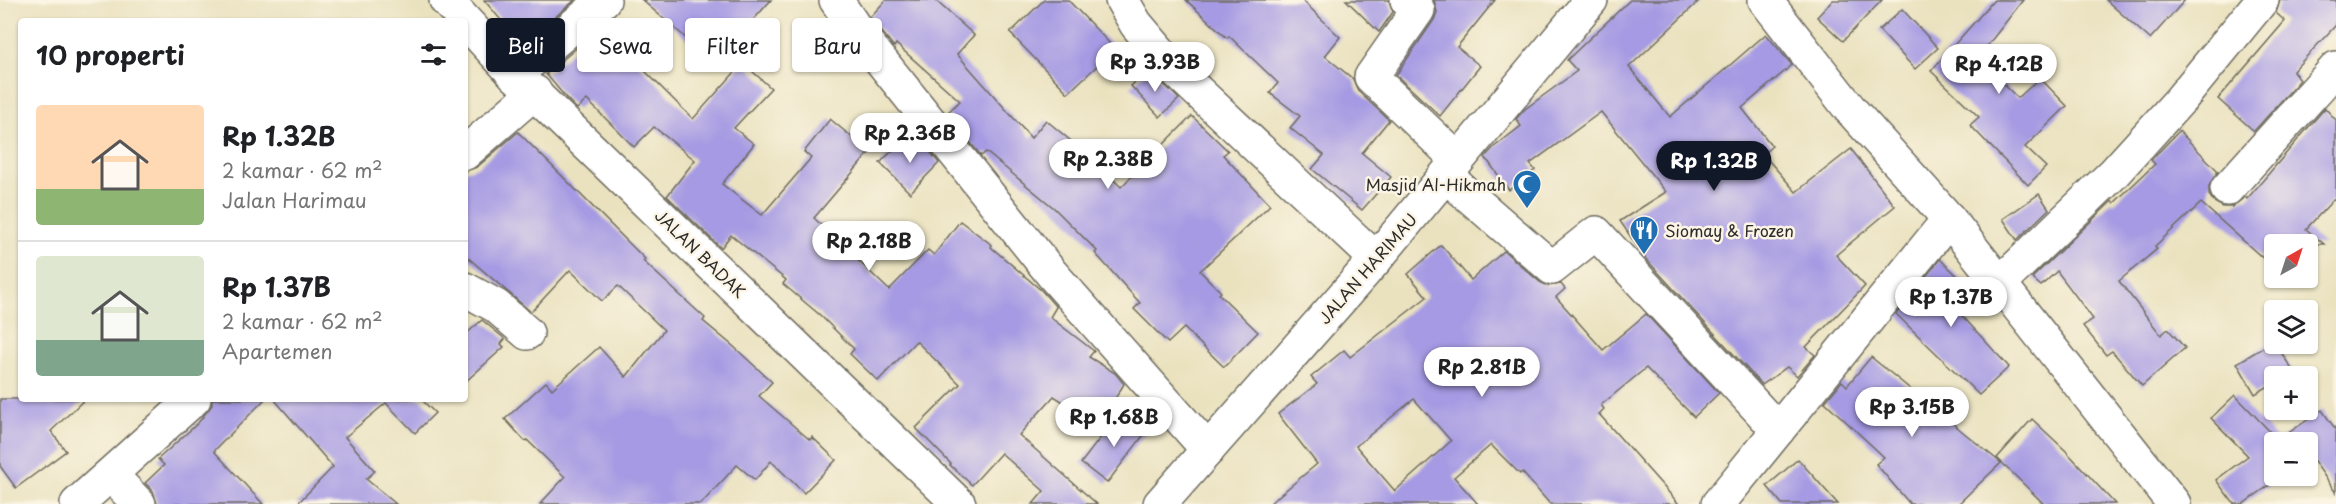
<!DOCTYPE html>
<html lang="id">
<meta charset="utf-8">
<style>
:root{--surface:#fff;--page:#f6f6f6;--text:#202124;--muted:#757577;--line:#e0e0e0;--accent:#111827}
body{margin:0;font-family:"Playpen Sans",sans-serif;background:var(--page);color:var(--text);height:100vh;display:flex;flex-direction:column;font-size:22px;white-space:nowrap}
*{box-sizing:border-box;margin:0}
p{font-size:20px;color:var(--muted)}
.icon{flex:none;width:33px;height:33px;fill:none;stroke:currentColor;stroke-width:2;stroke-linecap:round;stroke-linejoin:round}
.map{position:relative;flex:1;overflow:hidden}
.side{position:absolute;left:18px;top:18px;width:450px;height:384px;display:flex;flex-direction:column;background:var(--surface);border-radius:6px;box-shadow:0 2px 4px #0004}
.side>*{flex:none}
.guide{position:absolute;left:486px;top:18px;width:570px;height:54px;display:flex;gap:12px}
.needle{width:39px;rotate:39deg}
.tools{position:absolute;left:2264px;top:234px;display:grid;gap:12px}
.tools a{display:grid;place-items:center;width:54px;height:54px;border-radius:6px;background:var(--surface);box-shadow:0 2px 4px #0004;font-size:30px}
.price{position:absolute;translate:-50% -51px;padding:0 14px;border-radius:21px;background:#fff;color:#222;font-size:20px;line-height:39px;filter:drop-shadow(0 2px 3px #0008)}
.price::after{content:'';position:absolute;left:50%;top:36px;width:18px;height:14px;margin-left:-9px;background:inherit;clip-path:polygon(0 0,100% 0,50% 100%)}
.price.active{background:var(--accent);color:#fff}
ul{padding:0;list-style:none}
li{display:flex;align-items:center;gap:18px;height:150px;padding:0 18px}
li+li{border-top:2px solid var(--line)}
li span{display:grid;place-items:center;flex:none;width:168px;height:120px;border-radius:6px;color:#555}
li>.icon{margin-inline-start:auto}
span .icon{width:72px;height:72px;fill:#fffc;stroke-width:1}
li b{font-size:26px}
h2{display:flex;justify-content:space-between;align-items:center;height:72px;padding:0 18px;font-size:26px}
.chip{padding:0 21px;border-radius:6px;background:var(--surface);box-shadow:0 2px 4px #0004;font-size:21px;line-height:54px}
.chip.active{background:var(--accent);color:#fff}
.map>svg:first-child{display:block}
.building{fill:#a59ae3;fill-rule:evenodd}
.lines{fill:none;stroke-linecap:round;stroke-linejoin:round}
.street-casing{stroke:#6e6b5f;stroke-width:36}
.street{stroke:#fff;stroke-width:33}
.labels{text-anchor:middle;dominant-baseline:central;stroke-width:5;stroke-linejoin:round;paint-order:stroke}
.poi-label{font-size:16px;fill:#2b2b2b;stroke:#fcf5e5;text-anchor:end}
.street-label{font-size:16px;fill:#2b2b2b;stroke:#fcf5e5}
</style>
<div class="map">
<svg width="2336" height="504" viewBox="0 0 2336 504">
<rect width="100%" height="100%" fill="#fcf5e5"/>
<filter id="ink" filterUnits="userSpaceOnUse"><feTurbulence type="fractalNoise" baseFrequency=".0167" numOctaves="2"/><feDisplacementMap in="SourceGraphic" scale="12" xChannelSelector="R" yChannelSelector="G"/><feConvolveMatrix kernelMatrix="1 2 1 2 8 2 1 2 1" color-interpolation-filters="sRGB"/></filter>
<filter id="wash" filterUnits="userSpaceOnUse"><feTurbulence type="fractalNoise" baseFrequency=".008" numOctaves="4" result="noise"/><feDisplacementMap in="SourceGraphic" scale="24" xChannelSelector="R" yChannelSelector="G"/><feGaussianBlur stdDeviation="1.35" result="paint"/><feColorMatrix in="noise" values="0 0 0 0 0 0 0 0 0 0 0 0 0 0 0 0 0 1.4 0 .05"/><feComposite in="paint" operator="in"/></filter>
<g filter="url(#wash)">
<rect width="100%" height="100%" fill="#eae2bf"/>
<g id="blocks">
<!-- building -->
<g class="building">
<polygon points="484,0 575,0 522,45"/>
<polygon points="642,0 771,0 715,63"/>
<polygon points="886,0 935,0 974,35 957,54 1031,138 1046,120 1090,157 1121,187 1192,116 1228,151 1223,155 1270,205 1200,271 1221,292 1219,294 1258,332 1224,367 1184,328 1168,343 1134,309 1140,303 1095,253 1097,251 1054,208 986,152 981,156 947,113 960,101 896,44 894,47 870,17"/>
<polygon points="1044,0 1068,0 1115,49 1068,93 1010,33"/>
<polygon points="1186,0 1302,0 1340,37 1325,56 1353,79 1358,91 1389,120 1362,153 1391,177 1362,210 1312,169 1324,155 1290,128 1300,116 1270,93 1278,83 1229,36 1227,38"/>
<polygon points="1346,0 1389,0 1393,12 1379,32"/>
<polygon points="1434,0 1495,0 1457,47 1480,66 1440,116 1396,75 1434,20 1437,12"/>
<polygon points="1630,0 1700,0 1629,67 1670,117 1766,34 1792,65 1742,108 1772,146 1763,154 1796,192 1851,149 1895,206 1836,255 1865,286 1806,347 1815,355 1797,376 1787,367 1762,385 1645,258 1620,221 1666,192 1601,112 1530,164 1535,170 1509,190 1485,157 1494,147 1521,126 1516,119 1525,109 1577,71 1567,60"/>
<polygon points="1833,0 1882,0 1843,41 1817,17"/>
<polygon points="1994,0 2023,0 1977,59 2018,98 2040,78 2067,106 2025,147 2046,167 2028,185 1970,125 1979,117 1931,71"/>
<polygon points="2106,0 2185,0 2150,39"/>
<polygon points="2280,0 2336,0 2336,25 2293,71 2300,80 2254,131 2218,99 2285,21 2276,13"/>
<polygon points="1902,9 1938,48 1915,69 1879,30"/>
<polygon points="607,22 636,57 633,59 693,119 743,63 771,88 734,128 754,144 722,184 762,215 811,158 804,152 830,119 870,152 814,218 889,290 928,250 934,255 960,221 992,245 991,247 1042,291 1056,307 1050,317 1094,351 1089,357 1115,373 1124,384 1099,425 1054,396 1019,435 1097,504 1033,504 1044,491 1001,453 972,485 950,465 951,464 916,428 960,384 916,341 878,381 850,354 854,349 820,315 783,284 786,280 731,235 721,248 667,196 695,160 654,127 634,147 587,100 577,109 567,99 546,74"/>
<polygon points="1149,69 1179,99 1160,117 1131,86"/>
<polygon points="2325,108 2336,120 2336,197 2306,229 2324,244 2274,244 2274,268 2201,203 2155,246 2157,249 2119,281 2161,335 2168,329 2185,348 2142,386 2112,351 2106,355 2083,326 2093,319 2057,271 2041,286 2032,278 2112,201 2114,203 2155,164 2151,160 2179,131 2218,171 2209,186 2209,195 2214,202 2223,207 2232,207 2245,197 2247,199"/>
<polygon points="518,132 645,259 643,261 705,318 703,321 733,346 772,382 759,396 810,440 812,437 836,460 804,493 771,461 755,480 737,465 701,504 540,504 565,477 527,440 525,441 505,419 546,382 552,389 599,347 626,377 664,330 618,286 602,301 570,270 531,312 465,255 465,171 477,167"/>
<polygon points="919,138 939,163 910,193 880,163 901,142 908,148"/>
<polygon points="2039,194 2049,209 2017,240 2003,219"/>
<path d="M1441 245 1471 280 1504 251 1540 282 1548 286 1561 284 1565 289 1556 297 1603 350 1646 314 1719 393 1694 417 1646 368 1601 405 1604 409 1599 414 1679 504H1550L1522 472 1520 474 1491 445 1454 477 1478 504H1269L1317 464 1278 414 1317 384 1311 377 1344 350 1350 357 1427 297 1408 274ZM1414 399 1451 441 1395 491 1356 446Z"/>
<polygon points="1940,259 1972,290 1955,308 2009,367 1979,395 1896,314"/>
<polygon points="482,320 505,339 501,344 504,347 465,382 465,335"/>
<polygon points="2274,341 2293,371 2284,376 2274,376 2274,383 2255,394 2237,363"/>
<polygon points="1871,357 2001,463 1958,504 1910,504 1876,464 1884,457 1825,402 1842,381 1847,386"/>
<polygon points="2235,395 2278,440 2322,410 2336,430 2336,493 2310,455 2307,457 2307,442 2274,442 2274,476 2282,476 2243,504 2234,504 2216,480 2248,456 2211,418"/>
<polygon points="0,399 85,399 51,431 66,451 16,488 0,466"/>
<polygon points="212,399 265,399 214,451 263,504 157,504 153,491 145,483 164,465 158,459 198,423 212,405"/>
<polygon points="274,399 421,399 435,413 415,433 386,403 345,437 375,471 366,479 396,504 297,504 333,467"/>
<polygon points="1120,412 1146,432 1107,483 1081,463"/>
<polygon points="2032,419 2066,451 2115,504 2044,504 1997,458"/>
<polygon points="1798,459 1838,504 1782,504 1767,486"/>
</g>
</g>
</g>
<g filter="url(#ink)">
<use href="#blocks" fill-opacity="0" stroke="#6e6b5f" stroke-width="1.5"/>
<g class="lines">
<!-- street casing -->
<g class="street-casing">
<g id="street">
<polyline points="446,0 515,75 959,504"/>
<polyline points="836,0 858,32 1052,274 1208,450"/>
<polyline points="1122,0 1136,24 1175,70 1376,259"/>
<polyline points="1407,0 1418,10 1371,77 1458,160"/>
<polyline points="1765,0 1850,109 1949,219 2174,504"/>
<polyline points="515,75 604,0"/>
<polyline points="465,153 535,92"/>
<polyline points="1446,176 1552,268 1596,233 1778,430"/>
<polyline points="2227,189 2336,68"/>
<polyline points="2000,283 2113,174 2181,99 2262,0"/>
<polyline points="465,289 496,306 527,333"/>
<polyline points="111,475 139,504"/>
<polyline points="77,504 194,399"/>
<polyline points="1160,504 1376,259 1591,0"/>
<polyline points="1718,504 1949,219"/>
</g>
</g>
<!-- street -->
<use href="#street" class="street"/>
</g>
</g>
<!-- icons -->
<defs>
<g id="mosque-pin" transform="scale(1.5)"><path d="M0 17L-7.5 6A9.5 9.5 0 1 1 7.5 6Z" fill="#1f6fb2" stroke="#fcf5e5"/><path d="M3.5-4.9A6 6 0 1 0 3.5 4.9A5 5 0 1 1 3.5-4.9Z" fill="#fff"/></g>
<g id="restaurant-pin" transform="scale(1.5)"><path d="M0 17L-7.5 6A9.5 9.5 0 1 1 7.5 6Z" fill="#1f6fb2" stroke="#fcf5e5"/><path d="M-5-6h1v4h1v-4h1v4h1v-4h1v5L-1.5 .5V6h-2V.5L-5-1ZM5-6V6H3V1.5H1.5Q1.5-4 5-6Z" fill="#fff"/></g>
</defs>
<g fill-rule="evenodd">
<use href="#mosque-pin" x="1527" y="184"/>
<use href="#restaurant-pin" x="1644" y="230"/>
</g>
<g class="labels">
<!-- poi labels -->
<g class="poi-label">
<text x="1506" y="184">Masjid Al-Hikmah</text>
<text x="1665" y="230" text-anchor="start">Siomay &amp; Frozen</text>
</g>
<!-- street labels -->
<g class="street-label">
<text transform="translate(701 253) rotate(44)">JALAN BADAK</text>
<text transform="translate(1367 268) rotate(-49)">JALAN HARIMAU</text>
</g>
</g>
</svg>
<div class="tools">
<a><svg class="needle" viewBox="-14 -14 28 28"><path d="M0-13l5 13h-10z" fill="#e53935"/><path d="M0 13l5-13h-10z" fill="#757577"/></svg></a>
<a><svg class="icon" aria-label="layers" viewBox="0 0 24 24"><path d="M12 4l9 5-9 5-9-5zM3 14l9 5 9-5"/></svg></a>
<a>+</a>
<a>−</a>
</div>
<b class="price" style="left:1155px;top:93px">Rp 3.93B</b>
<b class="price" style="left:1999px;top:95px">Rp 4.12B</b>
<b class="price" style="left:910px;top:164px">Rp 2.36B</b>
<b class="price" style="left:1108px;top:190px">Rp 2.38B</b>
<b class="price active" style="left:1714px;top:192px">Rp 1.32B</b>
<b class="price" style="left:869px;top:272px">Rp 2.18B</b>
<b class="price" style="left:1951px;top:328px">Rp 1.37B</b>
<b class="price" style="left:1482px;top:398px">Rp 2.81B</b>
<b class="price" style="left:1912px;top:438px">Rp 3.15B</b>
<b class="price" style="left:1114px;top:448px">Rp 1.68B</b>
<div class="guide">
<a class="chip active">Beli</a>
<a class="chip">Sewa</a>
<a class="chip">Filter</a>
<a class="chip">Baru</a>
</div>
<section class="side">
<h2>10 properti<svg class="icon" aria-label="filters" viewBox="0 0 24 24"><path d="M4 7h16M4 17h16"/><circle cx="9" cy="7" r="2"/><circle cx="15" cy="17" r="2"/></svg></h2>
<ul>
<li><span style="background:linear-gradient(#ffd9b3 70%,#8fb573 0)"><svg class="icon" aria-label="home" viewBox="0 0 24 24"><path d="M3 11l9-7 9 7M6 9v11h12V9"/></svg></span><div><b>Rp 1.32B</b><p>2 kamar · 62 m²</p><p>Jalan Harimau</p></div></li>
<li><span style="background:linear-gradient(#dfe7d0 70%,#7fa58c 0)"><svg class="icon" aria-label="home" viewBox="0 0 24 24"><path d="M3 11l9-7 9 7M6 9v11h12V9"/></svg></span><div><b>Rp 1.37B</b><p>2 kamar · 62 m²</p><p>Apartemen</p></div></li>
</ul>
</section>
</div>
